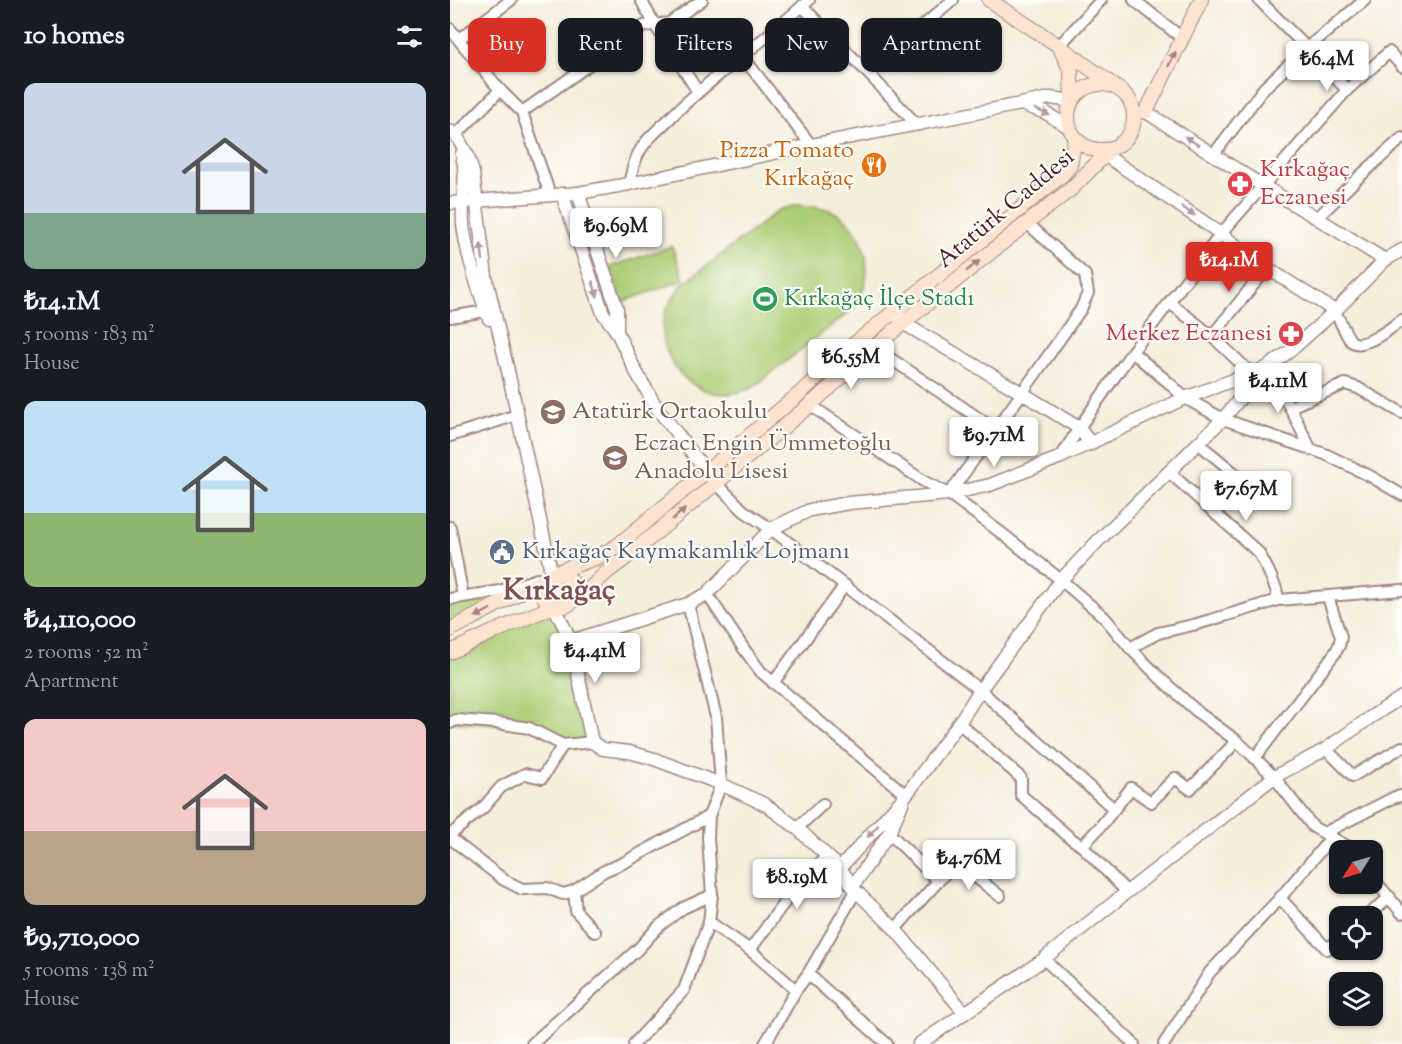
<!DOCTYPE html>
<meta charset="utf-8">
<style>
:root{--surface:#171b24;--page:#20242c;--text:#f1f3f6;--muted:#9ea1a6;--accent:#d93025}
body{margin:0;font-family:"Sorts Mill Goudy",serif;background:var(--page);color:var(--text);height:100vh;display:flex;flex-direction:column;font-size:22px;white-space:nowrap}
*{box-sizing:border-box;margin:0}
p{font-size:20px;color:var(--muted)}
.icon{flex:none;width:33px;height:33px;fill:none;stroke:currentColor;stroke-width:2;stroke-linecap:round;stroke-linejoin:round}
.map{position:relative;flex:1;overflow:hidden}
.sheet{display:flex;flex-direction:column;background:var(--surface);width:450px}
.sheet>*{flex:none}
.top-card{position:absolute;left:18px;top:18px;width:570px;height:54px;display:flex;gap:12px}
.needle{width:39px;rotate:233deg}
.fabs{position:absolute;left:879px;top:840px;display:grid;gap:12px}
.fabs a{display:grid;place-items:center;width:54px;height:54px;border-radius:12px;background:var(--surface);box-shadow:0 2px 4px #0004;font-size:30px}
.price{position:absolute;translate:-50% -51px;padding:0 14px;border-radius:6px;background:#fff;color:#222;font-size:20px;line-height:39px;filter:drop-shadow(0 2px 3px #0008)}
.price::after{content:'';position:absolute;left:50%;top:36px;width:18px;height:14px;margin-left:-9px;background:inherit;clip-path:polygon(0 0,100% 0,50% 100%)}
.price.selected{background:var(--accent);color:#fff}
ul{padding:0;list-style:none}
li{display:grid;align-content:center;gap:12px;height:318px;padding:0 24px}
li span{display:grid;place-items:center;height:186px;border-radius:12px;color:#555}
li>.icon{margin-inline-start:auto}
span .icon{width:108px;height:108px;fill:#fffc;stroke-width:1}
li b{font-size:26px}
h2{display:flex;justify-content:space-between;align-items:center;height:72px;padding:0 24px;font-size:26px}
.tag{padding:0 21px;border-radius:12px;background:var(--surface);box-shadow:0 2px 4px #0004;font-size:21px;line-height:54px}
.tag.selected{background:var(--accent);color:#fff}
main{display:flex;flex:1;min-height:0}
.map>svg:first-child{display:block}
.green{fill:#acce76;stroke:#7b7650;stroke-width:1.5}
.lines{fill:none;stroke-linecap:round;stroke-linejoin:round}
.minor-casing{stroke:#a08683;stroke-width:14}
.tertiary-casing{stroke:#a08683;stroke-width:15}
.secondary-casing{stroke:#a08683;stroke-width:16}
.minor{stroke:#fff;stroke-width:10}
.tertiary{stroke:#fff;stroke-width:12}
.secondary{stroke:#fde4d1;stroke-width:14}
.oneway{fill:#a4827e}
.oneway2{fill:#ae9aa0}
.labels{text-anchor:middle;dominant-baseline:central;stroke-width:4.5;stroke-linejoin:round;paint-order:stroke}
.food-label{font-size:24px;fill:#c56008;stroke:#fdfcf7;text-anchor:end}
.health-label{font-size:24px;fill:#be3a42;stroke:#fdfcf7;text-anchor:start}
.street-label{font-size:24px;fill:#4a1f2b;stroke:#fdfcf7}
.leisure-label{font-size:24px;fill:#27864d;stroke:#fdfcf7;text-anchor:start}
.education-label{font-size:24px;fill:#785e54;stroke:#fdfcf7;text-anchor:start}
.service-label{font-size:24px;fill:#4e5e75;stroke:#fdfcf7;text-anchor:start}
.district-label{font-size:30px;font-weight:bold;fill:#7e5052;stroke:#fdfcf7}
</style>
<main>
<section class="sheet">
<h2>10 homes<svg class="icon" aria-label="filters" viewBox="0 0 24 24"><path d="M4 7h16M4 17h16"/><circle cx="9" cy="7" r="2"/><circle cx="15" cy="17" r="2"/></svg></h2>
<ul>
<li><span style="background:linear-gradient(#c9d6e8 70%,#7fa58c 0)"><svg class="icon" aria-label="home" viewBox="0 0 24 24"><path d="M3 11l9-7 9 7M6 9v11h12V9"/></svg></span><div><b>₺14.1M</b><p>5 rooms · 183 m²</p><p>House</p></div></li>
<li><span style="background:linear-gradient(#bfe0f5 60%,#8fb573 0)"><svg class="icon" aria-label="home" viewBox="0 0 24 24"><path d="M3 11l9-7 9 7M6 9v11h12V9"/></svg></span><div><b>₺4,110,000</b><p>2 rooms · 52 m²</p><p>Apartment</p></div></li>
<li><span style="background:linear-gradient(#f6c9c9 60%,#b9a48a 0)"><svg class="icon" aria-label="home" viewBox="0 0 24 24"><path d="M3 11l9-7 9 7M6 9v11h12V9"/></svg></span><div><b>₺9,710,000</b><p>5 rooms · 138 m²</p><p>House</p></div></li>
</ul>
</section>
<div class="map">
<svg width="952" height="1044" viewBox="0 0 952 1044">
<rect width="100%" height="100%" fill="#fdfcf7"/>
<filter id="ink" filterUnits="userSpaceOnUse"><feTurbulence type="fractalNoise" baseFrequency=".0167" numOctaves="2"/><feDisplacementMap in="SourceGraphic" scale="12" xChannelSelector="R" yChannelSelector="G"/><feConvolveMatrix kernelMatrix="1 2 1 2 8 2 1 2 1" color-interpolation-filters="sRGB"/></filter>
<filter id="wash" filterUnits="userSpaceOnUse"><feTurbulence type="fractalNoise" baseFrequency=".008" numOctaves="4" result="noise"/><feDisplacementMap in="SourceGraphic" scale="24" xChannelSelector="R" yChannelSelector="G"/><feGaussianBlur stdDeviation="1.35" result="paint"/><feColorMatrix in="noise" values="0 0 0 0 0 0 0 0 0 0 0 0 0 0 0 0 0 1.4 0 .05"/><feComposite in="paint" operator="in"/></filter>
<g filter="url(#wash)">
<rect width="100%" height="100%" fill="#f5eedb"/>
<!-- green -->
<g class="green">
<path d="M348 205C361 206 372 206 384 212 414 227 426 269 409 298 406 303 402 308 398 313L302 388C297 389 291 392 285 393 243 400 209 362 213 322 215 308 224 296 232 285L329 210Z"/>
<polygon points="222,246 234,280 172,302 160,267"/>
<polygon points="71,584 0,630 0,599"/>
<polygon points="103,607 118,634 141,741 114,744 79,727 0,722 0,652"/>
</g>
</g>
<g filter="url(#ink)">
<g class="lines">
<!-- minor casing -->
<g class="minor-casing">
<g id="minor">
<polyline points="191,0 205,25 248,92"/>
<polyline points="684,0 732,38"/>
<polyline points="809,0 857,48 897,90"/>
<polyline points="352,6 418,73 467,125"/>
<polyline points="0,29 50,90 72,112 100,195"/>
<polyline points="9,39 61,0"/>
<polyline points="609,46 651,0"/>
<polyline points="293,57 361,145"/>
<polyline points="418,73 503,0"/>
<polyline points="72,112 194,26 219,23 252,0"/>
<polyline points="6,135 50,90"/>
<polyline points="764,154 814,88 857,48 915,0"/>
<path d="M179 184C182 171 185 157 193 146 200 135 213 126 222 116 265 74 315 41 359 0"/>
<polyline points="867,218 910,176 952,138"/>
<polyline points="720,303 762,336 801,373"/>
<path d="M885 311C888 317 897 337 901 341 913 351 942 327 952 320"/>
<polyline points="0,317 36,311"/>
<polyline points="762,336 817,268"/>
<polyline points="425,348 546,430"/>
<polyline points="682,352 718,382 735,398 773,419 875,454 920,476 952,495"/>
<polyline points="816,368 840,407 861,450"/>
<polyline points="360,405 475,482 499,494 550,532 611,580 654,617 680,648 712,680 750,714 787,741 805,758 824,777 863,827 897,846 901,850"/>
<polyline points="840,407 895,384 908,388 952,413"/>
<polyline points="0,436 67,415"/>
<polyline points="748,443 799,485"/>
<polyline points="611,457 629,428 682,352 770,235 897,90 939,52 952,66"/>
<polyline points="719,472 809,553 819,572 826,589 828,600"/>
<polyline points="266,483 294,511 321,529 530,690 664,809"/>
<polyline points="499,494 572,393 631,309 638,293 635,275 577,223"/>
<polyline points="0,527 13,597"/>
<polyline points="257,594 294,649 311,672 456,795"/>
<polyline points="0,599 50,591 87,579"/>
<polyline points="680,648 708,633 747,624 828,600 952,590"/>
<polyline points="323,683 395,585"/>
<polyline points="0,723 6,720 47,723 79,728 113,745 142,742"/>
<polyline points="509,723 571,778 571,795 619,837 632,846 677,892"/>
<polyline points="876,749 903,776 952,747"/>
<polyline points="805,758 885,653 889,646 891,637 878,597"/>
<polyline points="347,828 373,804"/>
<polyline points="439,833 488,881"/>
<polyline points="874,833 945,797 952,796"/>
<polyline points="0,835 33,808 51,787 75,774 92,778 113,745"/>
<polyline points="0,838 54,880 72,889 97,888 113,894 124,891 154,871 173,863 259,816"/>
<polyline points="632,846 650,827 681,788 701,802 725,778 740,789 787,741"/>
<polyline points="922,877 952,913"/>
<polyline points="124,891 126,911 145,932"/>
<polyline points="830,898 877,949 890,939"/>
<polyline points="917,916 940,897"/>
<polyline points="259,922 300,950 346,990"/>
<path d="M445 929 501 867C515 866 538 887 550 896"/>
<polyline points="300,950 344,889 377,856"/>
<polyline points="594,959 684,1044"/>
<polyline points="358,974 437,1044"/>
<polyline points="82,1044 188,949 209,926 233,908 262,895"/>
<polyline points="184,1044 234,990 259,922 262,895 258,838 259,816 271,784 266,717 238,604"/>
<polyline points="315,1044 346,990 358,974 406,891"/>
<polyline points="714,1044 760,972 830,898 881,838"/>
</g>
</g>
<!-- tertiary casing -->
<g class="tertiary-casing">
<g id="tertiary">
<polyline points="696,112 813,186 867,218 935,260"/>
<polyline points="620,128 596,113 571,104 600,98 622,101"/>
<polyline points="0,131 6,135 18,156 23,173 36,277 58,371 102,576"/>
<path d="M12 154C18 177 11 201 13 224 17 257 28 288 39 319"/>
<polyline points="655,155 764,229 817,268 885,311"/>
<polyline points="128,193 167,309 167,332"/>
<polyline points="112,194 153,313 167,332 185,370 207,408 261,477"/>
<polyline points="0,203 128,193 179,184 361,145 571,104"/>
<polyline points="448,316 453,323 572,393 629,428 641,444"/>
<polyline points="104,606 121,641 142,742 153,749 179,752 201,758 271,784 316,805 347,828 390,868 406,891 445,929 514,1012"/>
<polyline points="121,641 238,604 257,594 321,529 360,510 399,503 499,494 540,485 611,457 735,398 816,368 840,351 885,311 935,260 952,250"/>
<polyline points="390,868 456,795 509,723 530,690 611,580 648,541 773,419 814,370"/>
<polyline points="403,886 439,833 452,804"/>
<polyline points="469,1044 590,962 677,892 824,777 876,749 921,717 952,697"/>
</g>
</g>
<!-- secondary casing -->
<g class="secondary-casing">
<g id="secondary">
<polyline points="539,0 609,46 663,85"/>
<polyline points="610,48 621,71 622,100"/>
<circle cx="651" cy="117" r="33"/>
<polyline points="696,112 751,0"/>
<circle cx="109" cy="591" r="16"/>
<polyline points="119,604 136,592 157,572 177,557 360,405 453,323 577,223 620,190 661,149"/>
<polyline points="0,630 110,571 148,557 167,546 347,396 392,354 613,174 620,166 625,137"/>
<polyline points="0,652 43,632 104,606"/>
</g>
</g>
<!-- minor -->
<use href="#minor" class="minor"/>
<!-- tertiary -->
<use href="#tertiary" class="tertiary"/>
<!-- secondary -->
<use href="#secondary" class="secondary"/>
</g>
<!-- one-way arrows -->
<defs><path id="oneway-solid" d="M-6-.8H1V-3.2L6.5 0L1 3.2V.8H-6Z" transform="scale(1.5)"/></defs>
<g class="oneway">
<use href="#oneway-solid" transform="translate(722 59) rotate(-64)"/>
<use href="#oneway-solid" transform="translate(523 266) rotate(-39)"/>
<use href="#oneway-solid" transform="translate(229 514) rotate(-40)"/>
<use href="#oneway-solid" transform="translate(33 613) rotate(152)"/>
</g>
<g class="oneway2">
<use href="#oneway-solid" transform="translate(592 112) rotate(24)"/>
<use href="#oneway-solid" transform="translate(742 141) rotate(-148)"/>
<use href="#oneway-solid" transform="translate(738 211) rotate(34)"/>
<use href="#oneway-solid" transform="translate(32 252) rotate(-97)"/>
<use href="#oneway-solid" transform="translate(145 289) rotate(71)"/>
<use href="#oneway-solid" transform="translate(423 831) rotate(132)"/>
</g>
</g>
<!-- icons -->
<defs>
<g id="restaurant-disc" transform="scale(1.35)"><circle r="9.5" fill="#e8710a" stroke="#fdfcf7"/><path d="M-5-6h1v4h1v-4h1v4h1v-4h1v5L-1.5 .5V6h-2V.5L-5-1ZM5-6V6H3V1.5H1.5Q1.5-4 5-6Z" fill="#fff"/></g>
<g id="pharmacy-disc" transform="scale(1.35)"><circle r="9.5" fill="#e0444e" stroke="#fdfcf7"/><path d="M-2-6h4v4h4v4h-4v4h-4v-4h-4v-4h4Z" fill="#fff"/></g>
<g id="stadium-disc" transform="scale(1.35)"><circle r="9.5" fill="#2e9e5b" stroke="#fdfcf7"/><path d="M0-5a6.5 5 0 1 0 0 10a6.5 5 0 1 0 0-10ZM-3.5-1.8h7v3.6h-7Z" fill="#fff"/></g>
<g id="school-disc" transform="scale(1.35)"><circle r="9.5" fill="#8d6e63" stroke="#fdfcf7"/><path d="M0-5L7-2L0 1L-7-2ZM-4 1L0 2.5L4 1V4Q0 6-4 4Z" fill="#fff"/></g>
<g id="civic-disc" transform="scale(1.35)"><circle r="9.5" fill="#5c6f8a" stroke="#fdfcf7"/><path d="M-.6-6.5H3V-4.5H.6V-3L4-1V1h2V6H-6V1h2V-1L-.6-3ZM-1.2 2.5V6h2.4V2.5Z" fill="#fff"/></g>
</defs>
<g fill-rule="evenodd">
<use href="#restaurant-disc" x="424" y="165"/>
<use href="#pharmacy-disc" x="790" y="184"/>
<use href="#stadium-disc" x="315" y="299"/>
<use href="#pharmacy-disc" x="841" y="334"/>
<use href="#school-disc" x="103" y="412"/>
<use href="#school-disc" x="165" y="458"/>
<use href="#civic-disc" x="52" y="552"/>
</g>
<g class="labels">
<!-- food labels -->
<g class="food-label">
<text x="404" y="151">Pizza Tomato<tspan x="404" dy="28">Kırkağaç</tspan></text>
</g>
<!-- health labels -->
<g class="health-label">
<text x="810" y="170">Kırkağaç<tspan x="810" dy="28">Eczanesi</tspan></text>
<text x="822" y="334" text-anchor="end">Merkez Eczanesi</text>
</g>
<!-- street labels -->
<g class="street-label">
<text transform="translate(556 209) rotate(-40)">Atatürk Caddesi</text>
</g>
<!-- leisure labels -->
<g class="leisure-label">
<text x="334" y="299">Kırkağaç İlçe Stadı</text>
</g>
<!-- education labels -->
<g class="education-label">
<text x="122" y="412">Atatürk Ortaokulu</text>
<text x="184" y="444">Eczacı Engin Ümmetoğlu<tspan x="184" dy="28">Anadolu Lisesi</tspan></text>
</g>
<!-- service labels -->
<g class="service-label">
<text x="72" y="552">Kırkağaç Kaymakamlık Lojmanı</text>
</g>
<!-- district labels -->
<g class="district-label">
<text x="109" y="591">Kırkağaç</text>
</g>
</g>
</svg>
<div class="fabs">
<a><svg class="needle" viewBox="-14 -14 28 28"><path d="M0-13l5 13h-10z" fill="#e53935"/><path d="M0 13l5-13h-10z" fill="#9ea1a6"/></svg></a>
<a><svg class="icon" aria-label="locate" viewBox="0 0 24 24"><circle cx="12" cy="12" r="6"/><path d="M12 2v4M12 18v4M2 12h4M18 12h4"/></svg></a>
<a><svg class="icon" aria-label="layers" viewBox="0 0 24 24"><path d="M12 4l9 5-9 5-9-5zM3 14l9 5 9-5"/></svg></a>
</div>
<b class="price" style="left:877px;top:92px">₺6.4M</b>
<b class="price" style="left:166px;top:259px">₺9.69M</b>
<b class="price selected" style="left:779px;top:293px">₺14.1M</b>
<b class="price" style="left:401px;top:390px">₺6.55M</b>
<b class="price" style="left:828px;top:414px">₺4.11M</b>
<b class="price" style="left:544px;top:468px">₺9.71M</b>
<b class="price" style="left:796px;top:522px">₺7.67M</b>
<b class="price" style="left:145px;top:684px">₺4.41M</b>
<b class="price" style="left:519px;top:891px">₺4.76M</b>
<b class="price" style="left:347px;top:910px">₺8.19M</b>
<div class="top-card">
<a class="tag selected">Buy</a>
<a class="tag">Rent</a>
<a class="tag">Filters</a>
<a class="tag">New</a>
<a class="tag">Apartment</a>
</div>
</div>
</main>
